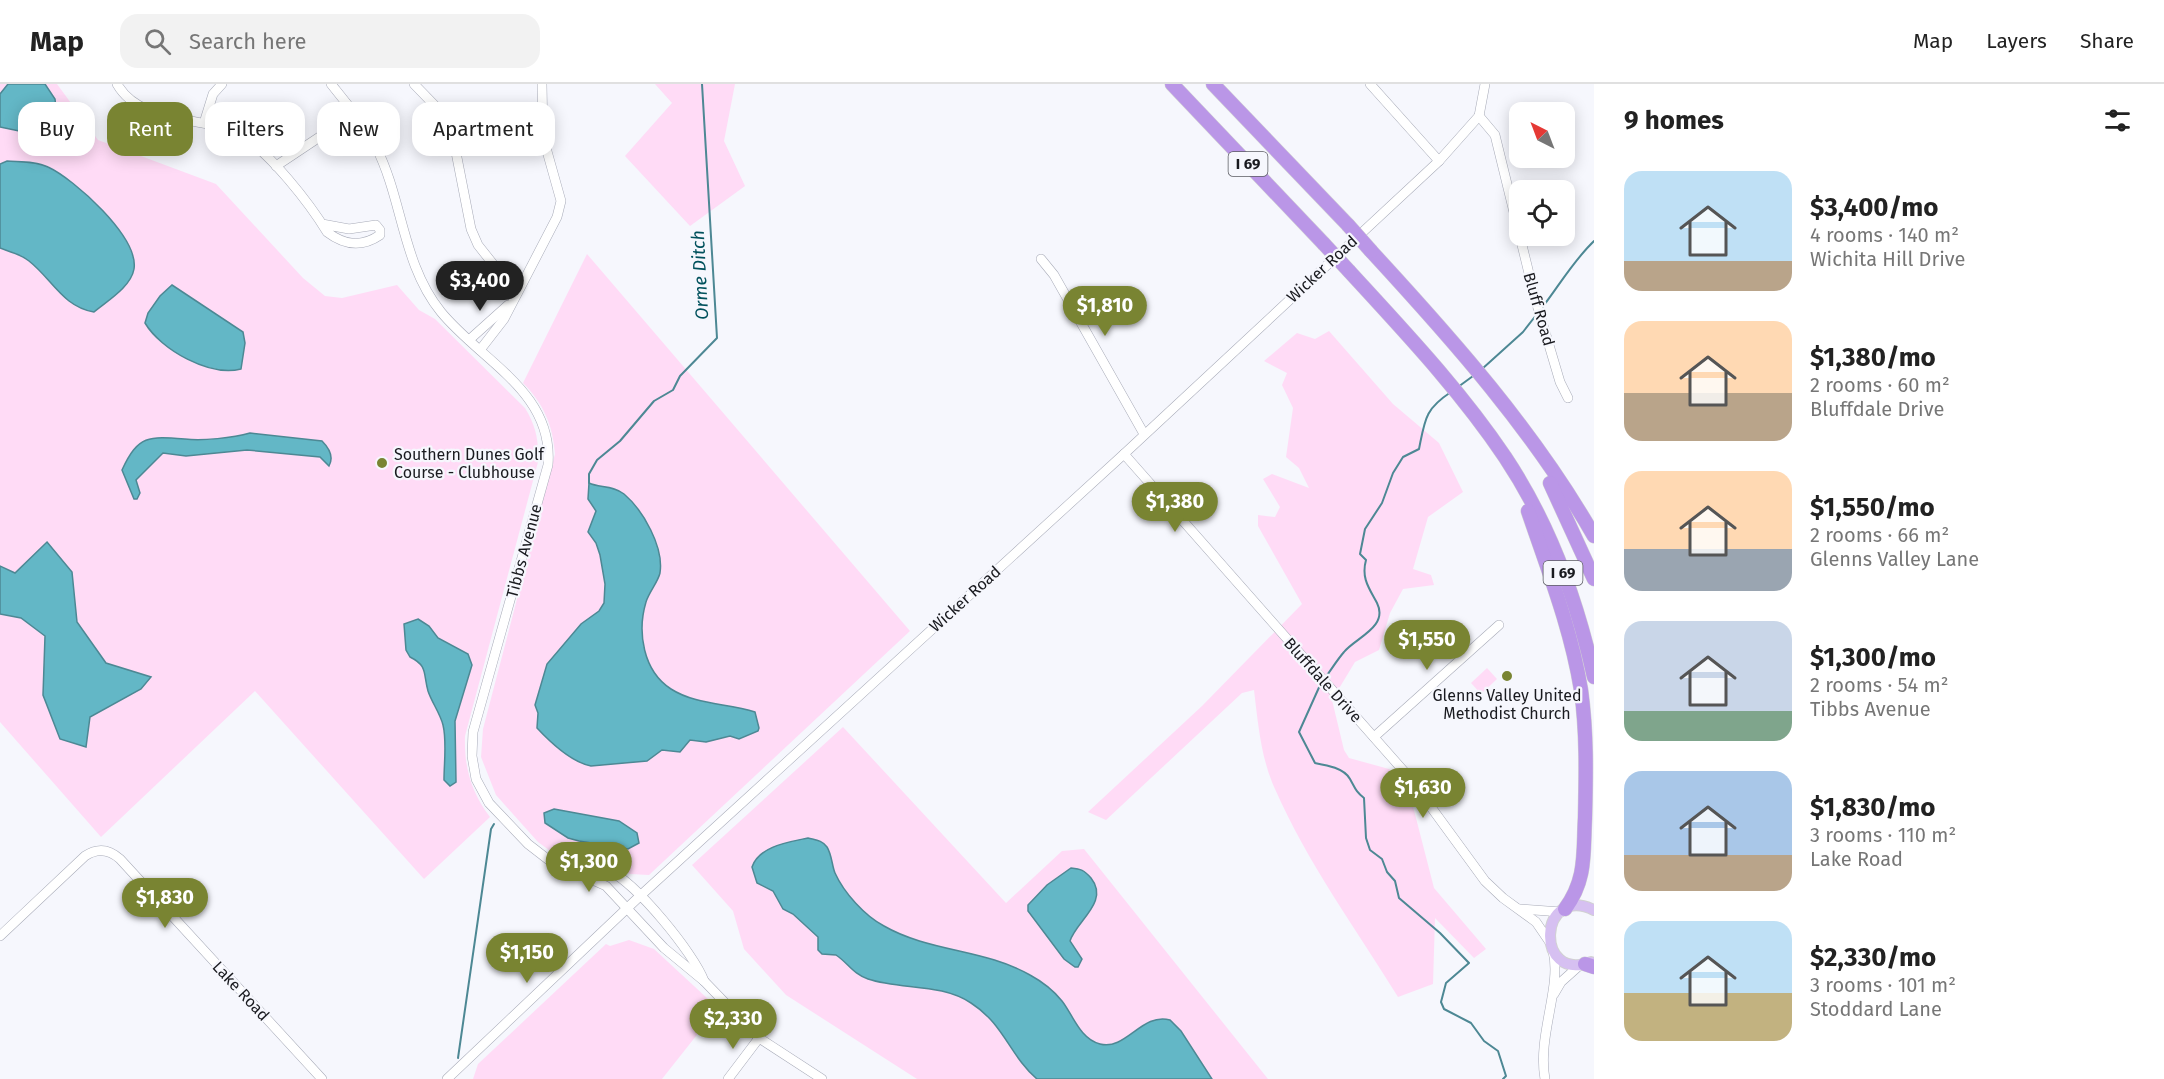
<!DOCTYPE html>
<meta charset="utf-8">
<style>
:root{--surface:#fff;--page:#f2f2f2;--text:#222;--muted:#767676;--line:#e0e0e0;--accent:#798432}
body{margin:0;font-family:"Fira Sans",sans-serif;background:var(--page);color:var(--text);height:100vh;display:flex;flex-direction:column;font-size:22px;white-space:nowrap}
*{box-sizing:border-box;margin:0}
p{font-size:20px;color:var(--muted)}
.icon{flex:none;width:33px;height:33px;fill:none;stroke:currentColor;stroke-width:2;stroke-linecap:round;stroke-linejoin:round}
.map{position:relative;flex:1;overflow:hidden}
.sheet{display:flex;flex-direction:column;background:var(--surface);width:570px}
.sheet>*{flex:none}
.top-card{position:absolute;left:18px;top:18px;width:570px;height:54px;display:flex;gap:12px}
.needle{width:39px;rotate:318deg}
.controls{position:absolute;left:1509px;top:18px;display:grid;gap:12px}
.controls a{display:grid;place-items:center;width:66px;height:66px;border-radius:12px;background:var(--surface);box-shadow:0 3px 15px #0003;font-size:30px}
.price{position:absolute;translate:-50% -51px;padding:0 14px;border-radius:21px;background:var(--accent);color:#fff;font-size:20px;line-height:39px;filter:drop-shadow(0 2px 3px #0008)}
.price::after{content:'';position:absolute;left:50%;top:36px;width:18px;height:14px;margin-left:-9px;background:inherit;clip-path:polygon(0 0,100% 0,50% 100%)}
.price.active{background:#222;color:#fff}
ul{padding:0;list-style:none}
li{display:flex;align-items:center;gap:18px;height:150px;padding:0 30px}
li span{display:grid;place-items:center;flex:none;width:168px;height:120px;border-radius:18px;color:#555}
li>.icon{margin-inline-start:auto}
span .icon{width:72px;height:72px;fill:#fffc;stroke-width:1}
li b{font-size:26px}
h2{display:flex;justify-content:space-between;align-items:center;height:72px;padding:0 30px;font-size:26px}
.chip{padding:0 21px;border-radius:18px;background:var(--surface);box-shadow:0 3px 15px #0003;font-size:21px;line-height:54px}
.chip.active{background:var(--accent);color:#fff}
header{display:flex;align-items:center;gap:36px;box-sizing:border-box;height:84px;padding:0 30px;background:var(--surface);border-bottom:2px solid var(--line)}
header strong{font-size:28px}
nav{display:flex;gap:33px;margin-inline-start:auto;font-size:21px}
.search{width:420px;height:54px;background:var(--page);display:flex;align-items:center;gap:15px;box-sizing:border-box;padding:0 21px;border-radius:18px;color:var(--muted);font-size:22px}
main{display:flex;flex:1;min-height:0}
.map>svg:first-child{display:block}
.green{fill:#ffdbf6}
.water{fill:#63b7c6;stroke:#4d8894;stroke-width:1.5}
.lines{fill:none;stroke-linecap:round;stroke-linejoin:round}
.stream{stroke:#4d8894;stroke-width:2}
.minor-casing{stroke:#a8abb8;stroke-width:10}
.major-casing{stroke:#d1d1d2;stroke-width:12}
.highway-casing{stroke:#d1d1d2;stroke-width:15}
.minor{stroke:#fff;stroke-width:9}
.major{stroke:#d6c0f1;stroke-width:10}
.highway{stroke:#ba96e7;stroke-width:14}
.highway-bridge-casing{stroke:#d1d1d2;stroke-width:15;stroke-linecap:butt}
.highway-bridge{stroke:#ba96e7;stroke-width:14}
.poi-dot{fill:#798432;stroke:#f6f7fd;stroke-width:2}
.labels{text-anchor:middle;dominant-baseline:central;stroke-width:4.5;stroke-linejoin:round;paint-order:stroke}
.shield{fill:#f6f7fd;stroke:#5b5c62;stroke-width:1.5}
.shield-label{font-size:15px;font-weight:bold;fill:#191a1f}
.street-label{font-size:16px;fill:#191a1f;stroke:#f6f7fd}
.poi-label{font-size:16px;fill:#191a1f;stroke:#f6f7fd;text-anchor:start}
.water-label{font-size:18px;font-style:italic;fill:#01515c;stroke:#f6f7fd}
</style>
<header>
<strong>Map</strong>
<div class="search"><svg class="icon" aria-label="search" viewBox="0 0 24 24"><circle cx="10" cy="10" r="6"/><path d="M15 15l6 6"/></svg>Search here</div>
<nav><a>Map</a><a>Layers</a><a>Share</a></nav>
</header>
<main>
<div class="map">
<svg width="1594" height="995" viewBox="0 0 1594 995">
<rect width="100%" height="100%" fill="#f6f7fd"/>
<!-- green -->
<g class="green">
<path d="M0 0H57L98 56 216 100 303 194 325 212 342 214 397 201 419 226 435 235 525 324C536 342 539 357 538 378L465 652C464 683 471 708 490 733L424 795 255 607 101 753 0 638Z"/>
<polygon points="655,0 735,0 724,57 745,102 690,142 625,72 672,19"/>
<path d="M587 170 910 547 649 791 630 790 611 781 571 776 553 769 538 758 496 711 481 673 483 645 555 370C553 341 543 319 523 299Z"/>
<path d="M1329 247 1393 320 1439 359 1463 408 1428 433 1413 485 1431 491 1434 501 1403 505 1390 529 1379 566 1355 578 1332 616 1344 666 1349 674 1389 685 1408 703 1434 804 1486 865 1474 874 1435 834 1433 900 1398 913C1356 845 1307 778 1275 705 1261 675 1258 639 1254 606L1242 609 1106 736 1088 728 1202 622 1302 520 1258 442V431L1275 433 1280 423 1263 395 1272 390 1309 404 1299 384 1286 373 1293 324 1282 301 1287 289 1264 277 1297 249 1315 255Z"/>
<polygon points="1487,584 1497,595 1481,610 1471,599"/>
<polygon points="843,643 1006,819 1062,767 1084,765 1268,995 917,995 786,911 744,865 733,827 692,781"/>
<polygon points="629,856 654,865 721,927 700,947 662,995 473,995 478,980 606,860 610,862"/>
</g>
<!-- water -->
<g class="water">
<polygon points="8,0 45,0 55,15 56,24 37,35 32,46 24,48 0,43 0,10"/>
<path d="M7 77C20 78 36 77 48 83 74 95 139 153 134 185 131 203 107 217 94 228 63 223 52 195 29 177 19 169 11 169 0 164V80Z"/>
<path d="M172 201 243 248 245 259 241 285C210 293 161 266 145 239L148 229 160 212Z"/>
<path d="M250 349 322 357C329 364 334 373 329 382L320 373 247 366 186 372 163 369 136 396 140 409 137 415H134L122 386C138 351 149 352 185 355 202 357 233 354 250 349Z"/>
<path d="M589 399C599 404 613 401 624 410 643 426 664 463 660 489 658 498 649 508 646 518 637 548 643 587 671 605 696 621 727 619 755 628L759 644 758 647 739 655 730 652 706 658 690 656 680 668 662 666 647 677 591 682C571 678 551 659 537 644L538 629 535 621 547 580 581 540 599 527 604 519 605 500 600 471 596 459 588 448 596 427 588 415Z"/>
<polygon points="47,458 72,488 77,538 106,579 151,593 141,605 90,633 86,663 60,655 43,611 45,552 21,534 0,530 0,482 15,489"/>
<path d="M418 535 429 542 438 554 468 570 472 581 455 637 456 698 450 702 444 696C444 679 447 657 443 641 440 629 432 619 428 607 423 589 428 582 410 573L406 566 404 540Z"/>
<polygon points="554,725 619,737 637,749 639,759 628,765 579,757 568,754 545,739 544,729"/>
<path d="M808 754C815 756 822 756 827 763 832 771 832 782 835 789 844 809 865 832 884 842 929 868 985 865 1030 891 1041 897 1054 907 1062 917 1073 931 1080 955 1100 960 1126 967 1142 928 1170 936L1181 947 1212 995H1037C1010 972 1004 940 971 919 941 899 901 906 868 895 853 890 848 879 836 871L822 870 818 866V853L793 830 783 825 773 807 757 799 752 783C759 762 789 758 808 754Z"/>
<path d="M1071 784C1081 785 1084 786 1091 794 1110 818 1076 837 1070 857L1082 875 1078 883H1075L1064 875 1028 827V821L1047 801Z"/>
</g>
<g class="lines">
<!-- stream -->
<g class="stream">
<path d="M1541 225C1559 202 1573 177 1594 157"/>
<polyline points="1482,285 1523,248 1537,230"/>
<polyline points="1458,303 1473,292"/>
<polyline points="589,399 589,390 597,376 620,357 654,317 673,306 680,292 717,254 702,0"/>
<path d="M1325 594C1331 586 1337 576 1344 568 1355 554 1389 543 1377 519 1369 504 1361 494 1366 476L1360 470 1365 445 1382 419 1393 389 1403 373 1419 365C1425 335 1425 325 1451 308"/>
<path d="M1321 599 1299 648 1315 679C1326 681 1344 684 1350 695 1355 704 1356 708 1364 714L1366 754 1370 766 1382 775 1387 788 1395 797 1399 814 1440 849 1469 879 1446 899 1441 918 1444 925 1471 939 1484 957 1498 967 1506 992 1503 995"/>
<polyline points="458,974 491,745 494,740"/>
</g>
<!-- minor casing -->
<g class="minor-casing">
<g id="minor">
<path d="M117 0C141 42 203 30 241 52 269 67 310 120 327 148 344 161 361 164 380 151V146L376 141 349 145 322 140"/>
<path d="M331 0C347 20 364 40 376 63 403 116 402 180 441 228 481 277 554 308 548 381L473 648 472 672 476 695 489 719 528 760 550 777 606 802 664 864 704 897 759 954 822 995"/>
<polyline points="414,0 443,30 452,48 471,145 478,161 497,185 522,199"/>
<polyline points="1370,0 1439,77"/>
<polyline points="1479,32 1495,51 1535,214 1560,298 1568,314"/>
<polyline points="204,39 213,10 222,0"/>
<polyline points="323,49 324,40 346,19"/>
<polyline points="276,82 354,30"/>
<polyline points="1041,175 1054,191 1144,350"/>
<polyline points="469,256 508,221"/>
<polyline points="480,266 504,235 557,133 561,117 543,53 542,0"/>
<polyline points="1124,370 1409,693 1485,797 1503,814 1536,838 1549,857"/>
<polyline points="1374,653 1499,541"/>
<path d="M568 782C581 783 596 782 609 787 635 797 695 871 704 897"/>
<polyline points="1520,825 1561,828"/>
<path d="M0 852 85 772C97 764 109 765 120 775L322 995"/>
<polyline points="1554,910 1561,898 1580,881"/>
<polyline points="447,995 640,812 1124,370 1439,77 1479,32 1485,0"/>
<polyline points="728,995 759,954"/>
<path d="M1545 995C1537 952 1562 903 1553 867"/>
</g>
</g>
<!-- major casing -->
<g class="major-casing">
<path id="major" d="M1591 878C1534 900 1538 799 1594 826"/>
</g>
<!-- highway casing -->
<g class="highway-casing">
<g id="highway">
<polyline points="1172,0 1324,160"/>
<polyline points="1213,0 1348,141"/>
<path d="M1371 167C1453 256 1534 347 1594 452"/>
<path d="M1349 187C1404 247 1460 306 1505 373 1549 439 1577 516 1594 593"/>
<polyline points="1550,399 1594,495"/>
<path d="M1528 427C1548 486 1571 544 1581 606 1587 649 1586 691 1585 734 1583 769 1587 795 1565 825"/>
<polyline points="1585,880 1594,883"/>
</g>
</g>
<!-- minor -->
<use href="#minor" class="minor"/>
<!-- major -->
<use href="#major" class="major"/>
<!-- highway -->
<use href="#highway" class="highway"/>
<!-- highway-bridge casing -->
<g class="highway-bridge-casing">
<g id="highway-bridge">
<polyline points="1348,141 1371,167"/>
<polyline points="1324,160 1349,187"/>
</g>
</g>
<!-- highway-bridge -->
<use href="#highway-bridge" class="highway-bridge"/>
</g>
<!-- markers -->
<g class="poi-dot">
<circle cx="382" cy="379" r="6"/>
<circle cx="1507" cy="592" r="6"/>
</g>
<g class="labels">
<!-- shield labels -->
<g class="shield">
<rect x="1228.5" y="68" width="39" height="24" rx="4.5"/>
<rect x="1543.5" y="477" width="39" height="24" rx="4.5"/>
</g>
<g class="shield-label">
<text x="1248" y="80">I 69</text>
<text x="1563" y="489">I 69</text>
</g>
<!-- street labels -->
<g class="street-label">
<text transform="translate(1322 185) rotate(-43)">Wicker Road</text>
<text transform="translate(1539 225) rotate(74)">Bluff Road</text>
<text transform="translate(524 467) rotate(-75)">Tibbs Avenue</text>
<text transform="translate(965 515) rotate(-42)">Wicker Road</text>
<text transform="translate(1323 596) rotate(48)">Bluffdale Drive</text>
<text transform="translate(241 907) rotate(47)">Lake Road</text>
</g>
<!-- poi labels -->
<g class="poi-label">
<text x="394" y="370">Southern Dunes Golf<tspan x="394" dy="18">Course - Clubhouse</tspan></text>
<text x="1507" y="611" text-anchor="middle">Glenns Valley United<tspan x="1507" dy="18">Methodist Church</tspan></text>
</g>
<!-- water labels -->
<g class="water-label">
<text transform="translate(700 191) rotate(-93)">Orme Ditch</text>
</g>
</g>
</svg>
<div class="controls">
<a><svg class="needle" viewBox="-14 -14 28 28"><path d="M0-13l5 13h-10z" fill="#e53935"/><path d="M0 13l5-13h-10z" fill="#767676"/></svg></a>
<a><svg class="icon" aria-label="locate" viewBox="0 0 24 24"><circle cx="12" cy="12" r="6"/><path d="M12 2v4M12 18v4M2 12h4M18 12h4"/></svg></a>
</div>
<b class="price active" style="left:480px;top:228px">$3,400</b>
<b class="price" style="left:1105px;top:253px">$1,810</b>
<b class="price" style="left:1175px;top:449px">$1,380</b>
<b class="price" style="left:1427px;top:587px">$1,550</b>
<b class="price" style="left:1423px;top:735px">$1,630</b>
<b class="price" style="left:589px;top:809px">$1,300</b>
<b class="price" style="left:165px;top:845px">$1,830</b>
<b class="price" style="left:527px;top:900px">$1,150</b>
<b class="price" style="left:733px;top:966px">$2,330</b>
<div class="top-card">
<a class="chip">Buy</a>
<a class="chip active">Rent</a>
<a class="chip">Filters</a>
<a class="chip">New</a>
<a class="chip">Apartment</a>
</div>
</div>
<section class="sheet">
<h2>9 homes<svg class="icon" aria-label="filters" viewBox="0 0 24 24"><path d="M4 7h16M4 17h16"/><circle cx="9" cy="7" r="2"/><circle cx="15" cy="17" r="2"/></svg></h2>
<ul>
<li><span style="background:linear-gradient(#bfe0f5 75%,#b9a48a 0)"><svg class="icon" aria-label="home" viewBox="0 0 24 24"><path d="M3 11l9-7 9 7M6 9v11h12V9"/></svg></span><div><b>$3,400/mo</b><p>4 rooms · 140 m²</p><p>Wichita Hill Drive</p></div></li>
<li><span style="background:linear-gradient(#ffd9b3 60%,#b9a48a 0)"><svg class="icon" aria-label="home" viewBox="0 0 24 24"><path d="M3 11l9-7 9 7M6 9v11h12V9"/></svg></span><div><b>$1,380/mo</b><p>2 rooms · 60 m²</p><p>Bluffdale Drive</p></div></li>
<li><span style="background:linear-gradient(#ffd9b3 65%,#9aa5b1 0)"><svg class="icon" aria-label="home" viewBox="0 0 24 24"><path d="M3 11l9-7 9 7M6 9v11h12V9"/></svg></span><div><b>$1,550/mo</b><p>2 rooms · 66 m²</p><p>Glenns Valley Lane</p></div></li>
<li><span style="background:linear-gradient(#c9d6e8 75%,#7fa58c 0)"><svg class="icon" aria-label="home" viewBox="0 0 24 24"><path d="M3 11l9-7 9 7M6 9v11h12V9"/></svg></span><div><b>$1,300/mo</b><p>2 rooms · 54 m²</p><p>Tibbs Avenue</p></div></li>
<li><span style="background:linear-gradient(#a9c7e8 70%,#b9a48a 0)"><svg class="icon" aria-label="home" viewBox="0 0 24 24"><path d="M3 11l9-7 9 7M6 9v11h12V9"/></svg></span><div><b>$1,830/mo</b><p>3 rooms · 110 m²</p><p>Lake Road</p></div></li>
<li><span style="background:linear-gradient(#bfe0f5 60%,#c2b280 0)"><svg class="icon" aria-label="home" viewBox="0 0 24 24"><path d="M3 11l9-7 9 7M6 9v11h12V9"/></svg></span><div><b>$2,330/mo</b><p>3 rooms · 101 m²</p><p>Stoddard Lane</p></div></li>
</ul>
</section>
</main>
